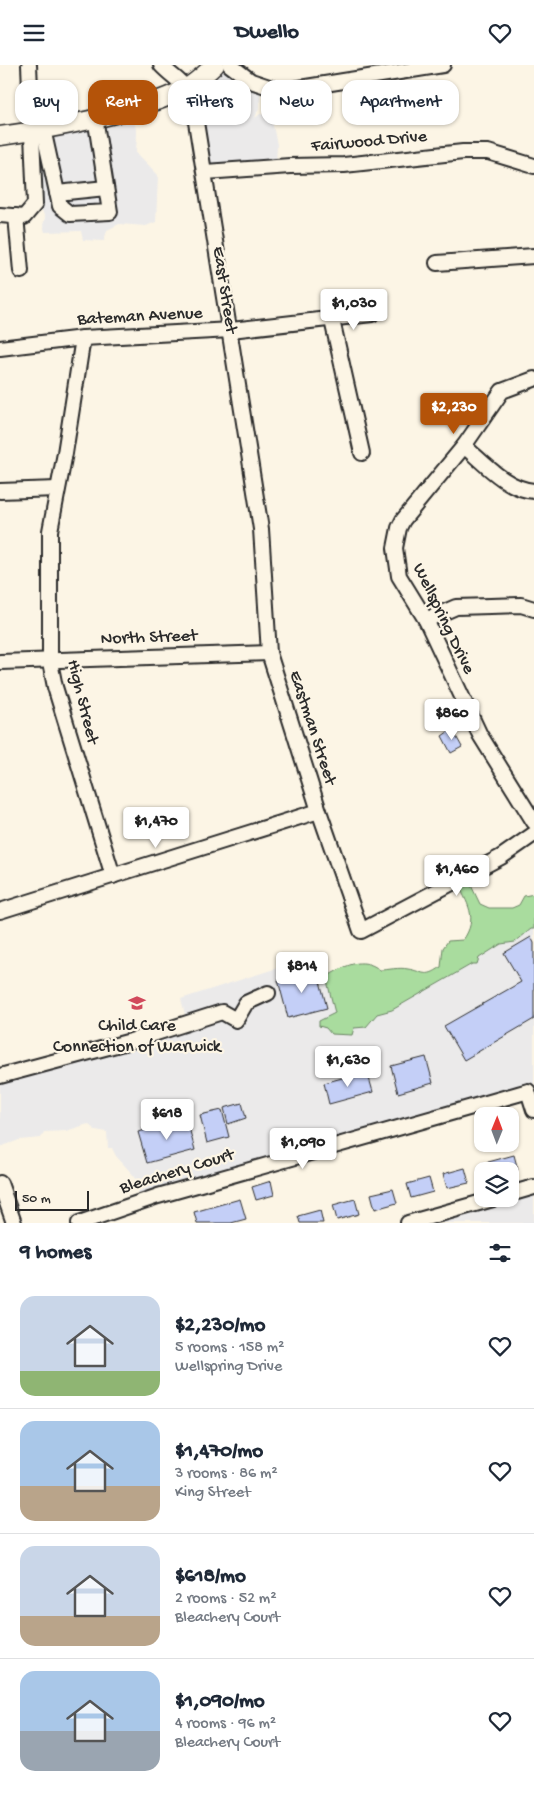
<!DOCTYPE html>
<meta charset="utf-8">
<style>
:root{--surface:#fff;--page:#f2f2f3;--text:#1f2937;--muted:#747a83;--line:#e0e1e3;--accent:#b45309}
body{margin:0;font-family:"Gochi Hand",sans-serif;background:var(--page);color:var(--text);height:100vh;display:flex;flex-direction:column;font-size:19px;white-space:nowrap}
*{box-sizing:border-box;margin:0}
p{font-size:16px;color:var(--muted)}
.icon{flex:none;width:28px;height:28px;fill:none;stroke:currentColor;stroke-width:2;stroke-linecap:round;stroke-linejoin:round}
.map{position:relative;height:1158px;overflow:hidden}
.sheet{display:flex;flex-direction:column;background:var(--surface);flex:1}
.sheet>*{flex:none}
.banner{position:absolute;left:15px;top:15px;width:505px;height:45px;display:flex;gap:10px}
.needle{width:32px;rotate:1deg}
.controls{position:absolute;left:474px;top:1042px;display:grid;gap:10px}
.controls a{display:grid;place-items:center;width:45px;height:45px;border-radius:10px;background:var(--surface);box-shadow:0 1px 4px #0004;font-size:25px}
.scale{position:absolute;left:15px;bottom:12px;width:74px;box-sizing:border-box;padding-left:5px;border:2px solid #2b2b2b;border-top:0;font-size:14px;line-height:18px;white-space:nowrap;color:#2b2b2b;-webkit-text-stroke:4px #fcf5e5;paint-order:stroke}
.price{position:absolute;translate:-50% -42px;padding:0 11px;border-radius:5px;background:#fff;color:#222;font-size:16px;line-height:32px;filter:drop-shadow(0 1px 2px #0008)}
.price::after{content:'';position:absolute;left:50%;top:30px;width:15px;height:11px;margin-left:-8px;background:inherit;clip-path:polygon(0 0,100% 0,50% 100%)}
.price.on{background:var(--accent);color:#fff}
ul{padding:0;list-style:none}
li{display:flex;align-items:center;gap:15px;height:125px;padding:0 20px}
li+li{border-top:1px solid var(--line)}
li span{display:grid;place-items:center;flex:none;width:140px;height:100px;border-radius:15px;color:#555}
li>.icon{margin-inline-start:auto}
span .icon{width:60px;height:60px;fill:#fffc;stroke-width:1}
li b{font-size:21px}
h2{display:flex;justify-content:space-between;align-items:center;height:60px;padding:0 20px;font-size:21px}
.tag{padding:0 18px;border-radius:15px;background:var(--surface);box-shadow:0 1px 4px #0004;font-size:18px;line-height:45px}
.tag.on{background:var(--accent);color:#fff}
header{display:flex;justify-content:space-between;align-items:center;height:65px;padding:0 20px;background:var(--surface);font-size:22px;font-weight:800}
.map>svg:first-child{display:block}
.built{fill:#ebeaea}
.green{fill:#a9dc9e;stroke:#6a8464}
.building{fill:#c4cff7;stroke:#2b2b2b}
.lines{fill:none;stroke-linecap:round;stroke-linejoin:round}
.minor-casing{stroke:#2b2b2b;stroke-width:18}
.major-casing{stroke:#2b2b2b;stroke-width:21}
.minor{stroke:#fcf5e5;stroke-width:14}
.major{stroke:#fcf5e5;stroke-width:18}
.labels{text-anchor:middle;dominant-baseline:central;stroke-width:4.5;stroke-linejoin:round;paint-order:stroke}
.street-label{font-size:18px;fill:#2b2b2b;stroke:#fcf5e5}
.poi-label{font-size:18px;fill:#2b2b2b;stroke:#fcf5e5}
</style>
<header><svg class="icon" aria-label="menu" viewBox="0 0 24 24"><path d="M4 6h16M4 12h16M4 18h16"/></svg>Dwello<svg class="icon" aria-label="heart" viewBox="0 0 24 24"><path d="M12 20l-8-8c-3-5 5-10 8-4 3-6 11-1 8 4z"/></svg></header>
<div class="map">
<svg width="534" height="1158" viewBox="0 0 534 1158">
<rect width="100%" height="100%" fill="#fcf5e5"/>
<filter id="ink" filterUnits="userSpaceOnUse"><feTurbulence type="fractalNoise" baseFrequency=".02" numOctaves="2"/><feDisplacementMap in="SourceGraphic" scale="10" xChannelSelector="R" yChannelSelector="G"/><feConvolveMatrix kernelMatrix="1 2 1 2 8 2 1 2 1" color-interpolation-filters="sRGB"/></filter>
<g filter="url(#ink)">
<!-- built -->
<g class="built">
<polygon points="214,0 232,0 261,25 259,43 255,53 260,49 271,51 277,80 276,101 210,106 192,18"/>
<polygon points="131,45 137,68 136,87 158,110 156,157 146,161 119,159 107,165 104,176 83,175 81,166 45,167 43,160 45,153 40,140 34,65"/>
<polygon points="531,863 534,864 534,1043 528,1030 140,1133 135,1112 116,1091 112,1083 108,1083 107,1067 95,1065 88,1059 66,1066 44,1067 41,1073 19,1075 0,1082 0,1010 187,957 181,934 305,894 317,895 326,912 336,948 319,956 354,963 366,962 377,949 392,945 472,899 477,899 479,893 501,879 515,877"/>
<polygon points="534,1122 534,1158 407,1158 492,1134 510,1134"/>
</g>
<!-- green -->
<path class="green" d="M467 812 480 839 489 843H512L519 840 524 831 534 829V864H531L515 877 501 879 479 893 477 899H472L392 945 377 949 366 962 354 963 352 970 331 969 326 963 319 961V956L335 948 326 912C344 902 361 890 380 905 388 905 399 902 408 904 423 906 425 914 441 902L443 883 448 876 463 875C479 853 467 838 457 817Z"/>
<!-- building -->
<g class="building">
<polygon points="452,664 462,682 451,688 442,671"/>
<polygon points="531,872 534,878 534,954 464,995 444,961 521,917 504,888"/>
<polygon points="317,905 327,943 288,953 278,915"/>
<polygon points="426,992 433,1018 398,1028 391,1001"/>
<polygon points="367,1006 373,1027 329,1039 324,1018"/>
<polygon points="242,1038 246,1053 228,1059 224,1043"/>
<polygon points="222,1045 229,1072 207,1078 200,1050"/>
<polygon points="187,1055 195,1085 147,1098 138,1067"/>
<polygon points="514,1090 518,1105 510,1107 483,1106 481,1099"/>
<polygon points="465,1103 469,1118 447,1123 443,1109"/>
<polygon points="429,1113 433,1127 411,1133 407,1119"/>
<polygon points="271,1116 274,1130 256,1135 252,1122"/>
<polygon points="393,1124 397,1138 375,1144 371,1129"/>
<polygon points="240,1134 246,1154 231,1158 197,1158 194,1147"/>
<polygon points="355,1134 359,1149 337,1155 333,1140"/>
<polygon points="320,1145 323,1158 300,1158 298,1151"/>
</g>
<g class="lines">
<!-- minor casing -->
<g class="minor-casing">
<g id="minor">
<path d="M161 0C171 11 186 19 192 32L261 464 269 588 319 746 361 866 501 792 534 769"/>
<polyline points="230,0 251,16 281,26 443,0"/>
<polyline points="43,64 60,141 70,149 110,147 95,52"/>
<polyline points="205,107 290,101 344,100 463,87 488,87 534,101"/>
<polyline points="57,128 106,123"/>
<polyline points="0,150 24,152 35,139 29,0"/>
<polyline points="16,151 21,206"/>
<polyline points="437,198 534,191"/>
<polyline points="332,255 362,388"/>
<polyline points="83,273 65,388 50,466 50,597 55,622 113,811"/>
<polyline points="0,283 83,273 231,265 372,249"/>
<polyline points="534,314 502,326 464,381 403,455 399,463 395,483 399,511 426,555 480,670 534,757"/>
<path d="M464 381C484 398 506 424 534 426"/>
<polyline points="0,426 57,424"/>
<polyline points="426,555 456,542 521,540 534,544"/>
<polyline points="0,597 269,588"/>
<polyline points="0,846 319,746"/>
<polyline points="0,1011 131,976 222,947 236,955 246,938 268,928"/>
<polyline points="0,1118 14,1158"/>
<polyline points="510,1129 534,1122"/>
<polyline points="79,1158 158,1131 518,1029 528,1026 534,1045"/>
<polyline points="408,1158 493,1134"/>
</g>
</g>
<!-- major casing -->
<g class="major-casing">
<path id="major" d="M0 71C57 63 134 49 185 24 196 18 206 8 215 0"/>
</g>
<!-- minor -->
<use href="#minor" class="minor"/>
<!-- major -->
<use href="#major" class="major"/>
</g>
</g>
<!-- icons -->
<defs>
<g id="school-bare" transform="scale(1.35)"><path d="M0-5L7-2L0 1L-7-2ZM-4 1L0 2.5L4 1V4Q0 6-4 4Z" fill="#d1495b" stroke="#fcf5e5" stroke-width="2.5" paint-order="stroke"/></g>
</defs>
<g fill-rule="evenodd">
<use href="#school-bare" x="137" y="938"/>
</g>
<g class="labels">
<!-- street labels -->
<g class="street-label">
<text transform="translate(369 77) rotate(-5)">Fairwood Drive</text>
<text transform="translate(224 225) rotate(81)">East Street</text>
<text transform="translate(140 252) rotate(-3)">Bateman Avenue</text>
<text transform="translate(443 554) rotate(64)">Wellspring Drive</text>
<text transform="translate(149 573) rotate(-2)">North Street</text>
<text transform="translate(82 637) rotate(76)">High Street</text>
<text transform="translate(312 663) rotate(72)">Eastman Street</text>
<text transform="translate(177 1107) rotate(-17)">Bleachery Court</text>
</g>
<!-- poi labels -->
<g class="poi-label">
<text x="137" y="961">Child Care<tspan x="137" dy="21">Connection of Warwick</tspan></text>
</g>
</g>
</svg>
<div class="controls">
<a><svg class="needle" viewBox="-14 -14 28 28"><path d="M0-13l5 13h-10z" fill="#e53935"/><path d="M0 13l5-13h-10z" fill="#747a83"/></svg></a>
<a><svg class="icon" aria-label="layers" viewBox="0 0 24 24"><path d="M12 4l9 5-9 5-9-5zM3 14l9 5 9-5"/></svg></a>
</div>
<div class="scale">50 m</div>
<b class="price" style="left:354px;top:266px">$1,030</b>
<b class="price on" style="left:454px;top:370px">$2,230</b>
<b class="price" style="left:452px;top:676px">$860</b>
<b class="price" style="left:156px;top:784px">$1,470</b>
<b class="price" style="left:457px;top:832px">$1,460</b>
<b class="price" style="left:302px;top:929px">$814</b>
<b class="price" style="left:348px;top:1023px">$1,630</b>
<b class="price" style="left:167px;top:1076px">$618</b>
<b class="price" style="left:303px;top:1105px">$1,090</b>
<div class="banner">
<a class="tag">Buy</a>
<a class="tag on">Rent</a>
<a class="tag">Filters</a>
<a class="tag">New</a>
<a class="tag">Apartment</a>
</div>
</div>
<section class="sheet">
<h2>9 homes<svg class="icon" aria-label="filters" viewBox="0 0 24 24"><path d="M4 7h16M4 17h16"/><circle cx="9" cy="7" r="2"/><circle cx="15" cy="17" r="2"/></svg></h2>
<ul>
<li><span style="background:linear-gradient(#c9d6e8 75%,#8fb573 0)"><svg class="icon" aria-label="home" viewBox="0 0 24 24"><path d="M3 11l9-7 9 7M6 9v11h12V9"/></svg></span><div><b>$2,230/mo</b><p>5 rooms · 158 m²</p><p>Wellspring Drive</p></div><svg class="icon" aria-label="heart" viewBox="0 0 24 24"><path d="M12 20l-8-8c-3-5 5-10 8-4 3-6 11-1 8 4z"/></svg></li>
<li><span style="background:linear-gradient(#a9c7e8 65%,#b9a48a 0)"><svg class="icon" aria-label="home" viewBox="0 0 24 24"><path d="M3 11l9-7 9 7M6 9v11h12V9"/></svg></span><div><b>$1,470/mo</b><p>3 rooms · 86 m²</p><p>King Street</p></div><svg class="icon" aria-label="heart" viewBox="0 0 24 24"><path d="M12 20l-8-8c-3-5 5-10 8-4 3-6 11-1 8 4z"/></svg></li>
<li><span style="background:linear-gradient(#c9d6e8 70%,#b9a48a 0)"><svg class="icon" aria-label="home" viewBox="0 0 24 24"><path d="M3 11l9-7 9 7M6 9v11h12V9"/></svg></span><div><b>$618/mo</b><p>2 rooms · 52 m²</p><p>Bleachery Court</p></div><svg class="icon" aria-label="heart" viewBox="0 0 24 24"><path d="M12 20l-8-8c-3-5 5-10 8-4 3-6 11-1 8 4z"/></svg></li>
<li><span style="background:linear-gradient(#a9c7e8 60%,#9aa5b1 0)"><svg class="icon" aria-label="home" viewBox="0 0 24 24"><path d="M3 11l9-7 9 7M6 9v11h12V9"/></svg></span><div><b>$1,090/mo</b><p>4 rooms · 96 m²</p><p>Bleachery Court</p></div><svg class="icon" aria-label="heart" viewBox="0 0 24 24"><path d="M12 20l-8-8c-3-5 5-10 8-4 3-6 11-1 8 4z"/></svg></li>
</ul>
</section>
